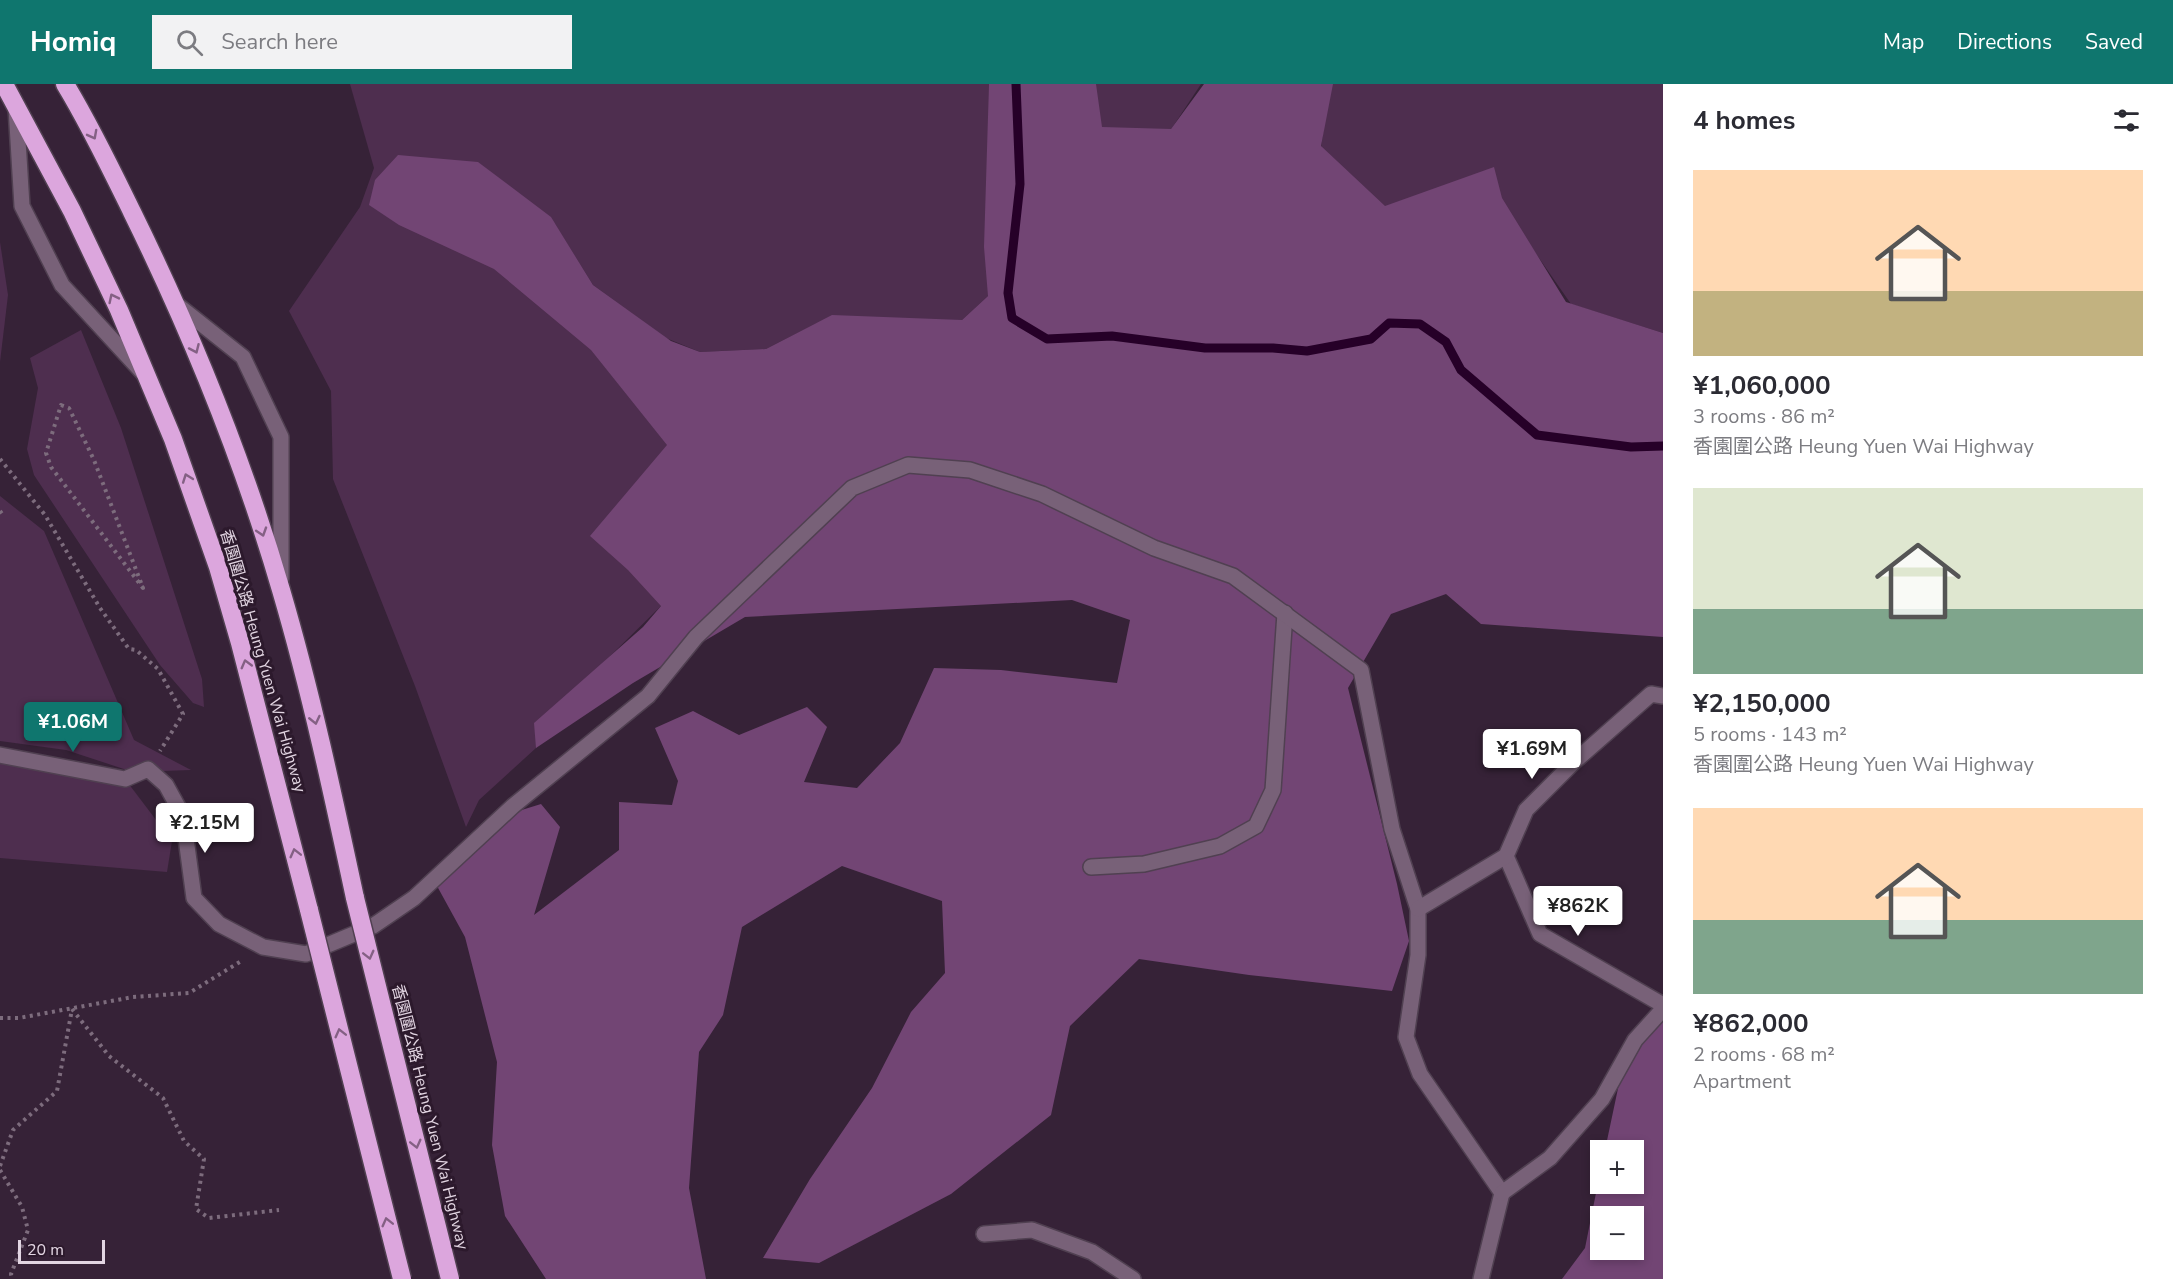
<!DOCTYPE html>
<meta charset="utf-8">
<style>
:root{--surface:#fff;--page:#f2f2f3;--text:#2b2b33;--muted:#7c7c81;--accent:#0f766e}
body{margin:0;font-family:"Nunito Sans","Noto Sans SC",sans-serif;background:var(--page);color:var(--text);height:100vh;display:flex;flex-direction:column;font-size:22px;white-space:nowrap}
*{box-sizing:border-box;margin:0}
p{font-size:20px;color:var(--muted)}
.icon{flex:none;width:33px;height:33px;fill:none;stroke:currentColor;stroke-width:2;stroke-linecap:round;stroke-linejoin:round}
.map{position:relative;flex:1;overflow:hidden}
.drawer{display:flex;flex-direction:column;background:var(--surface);width:510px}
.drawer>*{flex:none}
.tools{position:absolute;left:1590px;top:1056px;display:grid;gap:12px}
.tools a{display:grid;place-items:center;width:54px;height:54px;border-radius:0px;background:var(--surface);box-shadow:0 3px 9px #0003;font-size:30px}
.scale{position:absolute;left:18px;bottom:15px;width:87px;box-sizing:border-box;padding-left:6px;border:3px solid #e2d5e2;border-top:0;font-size:16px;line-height:21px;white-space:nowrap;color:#e2d5e2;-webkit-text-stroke:4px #2c192c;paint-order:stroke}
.price{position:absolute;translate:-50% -51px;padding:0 14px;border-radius:6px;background:#fff;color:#222;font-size:20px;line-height:39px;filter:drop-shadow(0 2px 3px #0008)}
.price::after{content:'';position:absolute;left:50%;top:36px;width:18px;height:14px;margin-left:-9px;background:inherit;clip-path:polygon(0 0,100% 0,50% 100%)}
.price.on{background:var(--accent);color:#fff}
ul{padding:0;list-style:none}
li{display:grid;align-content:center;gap:12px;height:318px;padding:0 30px}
li span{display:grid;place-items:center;height:186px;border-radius:0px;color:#555}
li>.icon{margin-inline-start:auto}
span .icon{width:108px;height:108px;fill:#fffc;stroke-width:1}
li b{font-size:26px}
h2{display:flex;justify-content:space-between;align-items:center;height:72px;padding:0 30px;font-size:26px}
header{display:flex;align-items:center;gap:36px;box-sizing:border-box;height:84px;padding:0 30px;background:var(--accent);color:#fff}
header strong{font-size:28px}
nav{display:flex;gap:33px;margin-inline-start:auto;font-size:21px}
.search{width:420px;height:54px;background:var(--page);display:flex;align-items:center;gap:15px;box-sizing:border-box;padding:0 21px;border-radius:0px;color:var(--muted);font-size:22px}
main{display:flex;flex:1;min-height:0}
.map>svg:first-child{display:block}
.green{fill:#4e2e4f}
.forest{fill:#724574;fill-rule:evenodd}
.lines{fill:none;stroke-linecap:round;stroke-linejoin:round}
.stream{stroke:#260028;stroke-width:9}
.lane-casing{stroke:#504051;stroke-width:18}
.street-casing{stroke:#504051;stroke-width:18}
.highway-casing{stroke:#504051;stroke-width:21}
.path{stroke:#7d6c7d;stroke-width:4;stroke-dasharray:3 4.5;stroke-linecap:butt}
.lane{stroke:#786178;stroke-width:15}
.street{stroke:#786178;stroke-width:15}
.highway{stroke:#dca6dd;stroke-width:18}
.highway-bridge-casing{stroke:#504051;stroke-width:21;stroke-linecap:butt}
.highway-bridge{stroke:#dca6dd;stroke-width:18}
.oneway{stroke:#846084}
.labels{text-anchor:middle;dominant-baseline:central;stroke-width:6;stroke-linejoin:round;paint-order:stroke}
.street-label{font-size:16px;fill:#e2d5e2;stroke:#2c192c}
</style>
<header>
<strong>Homiq</strong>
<div class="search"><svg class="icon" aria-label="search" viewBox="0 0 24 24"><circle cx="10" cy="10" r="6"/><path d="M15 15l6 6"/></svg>Search here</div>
<nav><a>Map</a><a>Directions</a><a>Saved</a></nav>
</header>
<main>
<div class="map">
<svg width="1663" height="1195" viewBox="0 0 1663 1195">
<rect width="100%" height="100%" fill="#362237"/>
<!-- green -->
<g class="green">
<polygon points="350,0 989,0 988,212 962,236 817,239 766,265 700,268 666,254 593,201 555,140 523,200 597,265 674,358 661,522 540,641 536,664 479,716 466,743 415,602 333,395 331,307 289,227 360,123 374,84"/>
<polygon points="1080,0 1201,0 1168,50 1090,43"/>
<polygon points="1330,0 1663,0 1663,249 1571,220 1493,108 1386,131 1320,71"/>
<polygon points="0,158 8,211 0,278"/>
<polygon points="81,246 121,344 202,595 204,623 193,619 160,581 34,391 27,365 38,304 30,274"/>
<polygon points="0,412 44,447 134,656 191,686 133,688 66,666 0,657"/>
<polygon points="0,671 125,695 172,757 167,788 0,774"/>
</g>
<!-- forest -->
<g class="forest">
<polygon points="989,0 1096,0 1102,43 1171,45 1204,0 1333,0 1321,62 1385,122 1494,83 1502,114 1566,218 1663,249 1663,553 1481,540 1446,510 1391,530 1348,604 1397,800 1409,857 1392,907 1249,891 1139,875 1070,942 1051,1031 951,1110 819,1179 763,1174 810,1095 872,1004 911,928 945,889 942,817 842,782 742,843 723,931 699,968 689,1104 706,1195 546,1195 505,1132 492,1061 497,978 465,853 437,802 502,732 541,720 560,743 534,831 619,766 619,718 672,721 678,697 655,644 693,627 739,651 807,623 827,643 804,698 857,704 900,659 934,584 1001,586 1117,599 1130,536 1072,516 745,533 633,599 536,664 534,639 643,543 661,522 628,486 590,452 667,361 591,266 494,185 399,141 369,121 375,96 398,71 478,78 551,133 593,201 671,257 700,268 766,265 832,231 962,236 988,212 984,163"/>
<path d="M1663 929V1195H1562L1585 1164 1600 1089V1100H1634V1066H1605L1624 976ZM1600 1132H1634V1166H1600Z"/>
</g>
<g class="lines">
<!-- stream -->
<polyline class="stream" points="1016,0 1020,100 1008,209 1012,234 1047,255 1112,252 1205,264 1273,264 1307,267 1371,255 1389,239 1420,240 1446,258 1461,286 1537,351 1631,363 1663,362"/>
<!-- lane casing -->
<g class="lane-casing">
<g id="lane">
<polyline points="16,24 22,122 62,201 143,289"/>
<polyline points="175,219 243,273 281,353 281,495"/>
<polyline points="1091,783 1144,780 1220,762 1256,742 1273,706 1285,529"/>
<polyline points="984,1150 1032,1146 1092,1168 1133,1195"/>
</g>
</g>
<!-- street casing -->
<g class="street-casing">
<g id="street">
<polyline points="0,671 125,695 148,685 166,701 183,732 194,814 219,840 263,863 306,870 373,842 414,814 513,722 648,612 696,553 852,404 908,381 970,386 1042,410 1154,464 1233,492 1361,586 1392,745 1418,825 1418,871 1406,953 1420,990 1502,1109 1481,1195"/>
<polyline points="1506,772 1540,850 1663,921"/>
<polyline points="1418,825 1506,772 1526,726 1575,677 1651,610 1663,612"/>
<polyline points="1502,1109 1550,1074 1602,1015 1635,956 1663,925"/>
</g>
</g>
<!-- highway casing -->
<g class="highway-casing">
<g id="highway">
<polyline points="4,0 72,127 119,226 173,355 218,483 240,559 309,826"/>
<path d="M65 0C90 41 111 85 132 128 192 250 243 376 281 506 311 608 333 711 355 814"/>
</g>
</g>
<!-- path -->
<g class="path">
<polygon points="61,321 69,324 94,376 143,504 51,383 46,369"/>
<polyline points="0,375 45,431 100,524 129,565 136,566 158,585 183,630 160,667"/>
<polyline points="0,427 3,431"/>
<polyline points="72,925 109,972 163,1014 184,1057 204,1075 196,1125 209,1134 279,1126"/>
<polyline points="0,934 19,934 133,913 189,909 243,876"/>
<polyline points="0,1082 13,1046 57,1007 72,925"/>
<polyline points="0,1086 22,1123 28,1146 11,1190 12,1195"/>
</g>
<!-- lane -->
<use href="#lane" class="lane"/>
<!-- street -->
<use href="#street" class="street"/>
<!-- highway -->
<use href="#highway" class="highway"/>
<!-- highway-bridge casing -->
<g class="highway-bridge-casing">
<g id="highway-bridge">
<polyline points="355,814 450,1195"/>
<polyline points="309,826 402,1195"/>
</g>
</g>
<!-- highway-bridge -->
<use href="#highway-bridge" class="highway-bridge"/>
</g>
<!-- one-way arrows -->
<defs><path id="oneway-chevron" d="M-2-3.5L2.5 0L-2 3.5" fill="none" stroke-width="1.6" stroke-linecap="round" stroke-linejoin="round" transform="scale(1.5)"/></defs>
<g class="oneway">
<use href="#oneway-chevron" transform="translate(93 51) rotate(62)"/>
<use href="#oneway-chevron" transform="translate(113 214) rotate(-116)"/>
<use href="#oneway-chevron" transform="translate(195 265) rotate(66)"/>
<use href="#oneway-chevron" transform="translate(187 394) rotate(-110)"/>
<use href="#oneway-chevron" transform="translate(262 448) rotate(72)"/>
<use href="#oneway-chevron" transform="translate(246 580) rotate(-105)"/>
<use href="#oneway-chevron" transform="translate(315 636) rotate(77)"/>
<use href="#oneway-chevron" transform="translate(295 769) rotate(-104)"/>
<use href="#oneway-chevron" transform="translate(369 871) rotate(76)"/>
<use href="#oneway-chevron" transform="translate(340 949) rotate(-104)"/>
<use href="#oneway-chevron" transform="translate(416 1060) rotate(76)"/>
<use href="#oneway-chevron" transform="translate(387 1138) rotate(-104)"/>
</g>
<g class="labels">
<!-- street labels -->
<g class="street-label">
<text transform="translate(263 577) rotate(74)">香園圍公路 Heung Yuen Wai Highway</text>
<text transform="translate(430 1033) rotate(76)">香園圍公路 Heung Yuen Wai Highway</text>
</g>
</g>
</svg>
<div class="tools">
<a>+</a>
<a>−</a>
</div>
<div class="scale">20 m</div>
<b class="price on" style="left:73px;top:669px">¥1.06M</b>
<b class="price" style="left:1532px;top:696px">¥1.69M</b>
<b class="price" style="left:205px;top:770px">¥2.15M</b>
<b class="price" style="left:1578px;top:853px">¥862K</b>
</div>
<section class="drawer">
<h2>4 homes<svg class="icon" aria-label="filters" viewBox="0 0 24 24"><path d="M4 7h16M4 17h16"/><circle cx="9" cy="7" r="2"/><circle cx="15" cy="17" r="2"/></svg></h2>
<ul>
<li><span style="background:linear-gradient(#ffd9b3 65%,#c2b280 0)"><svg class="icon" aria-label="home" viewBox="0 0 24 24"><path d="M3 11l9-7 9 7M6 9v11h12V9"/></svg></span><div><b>¥1,060,000</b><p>3 rooms · 86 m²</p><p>香園圍公路 Heung Yuen Wai Highway</p></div></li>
<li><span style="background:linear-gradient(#dfe7d0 65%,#7fa58c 0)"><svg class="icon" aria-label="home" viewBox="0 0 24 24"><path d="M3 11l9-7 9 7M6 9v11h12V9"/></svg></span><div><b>¥2,150,000</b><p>5 rooms · 143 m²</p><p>香園圍公路 Heung Yuen Wai Highway</p></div></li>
<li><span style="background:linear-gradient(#ffd9b3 60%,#7fa58c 0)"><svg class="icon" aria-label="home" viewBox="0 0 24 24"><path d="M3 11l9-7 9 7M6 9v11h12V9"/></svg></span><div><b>¥862,000</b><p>2 rooms · 68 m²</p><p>Apartment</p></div></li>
</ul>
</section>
</main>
